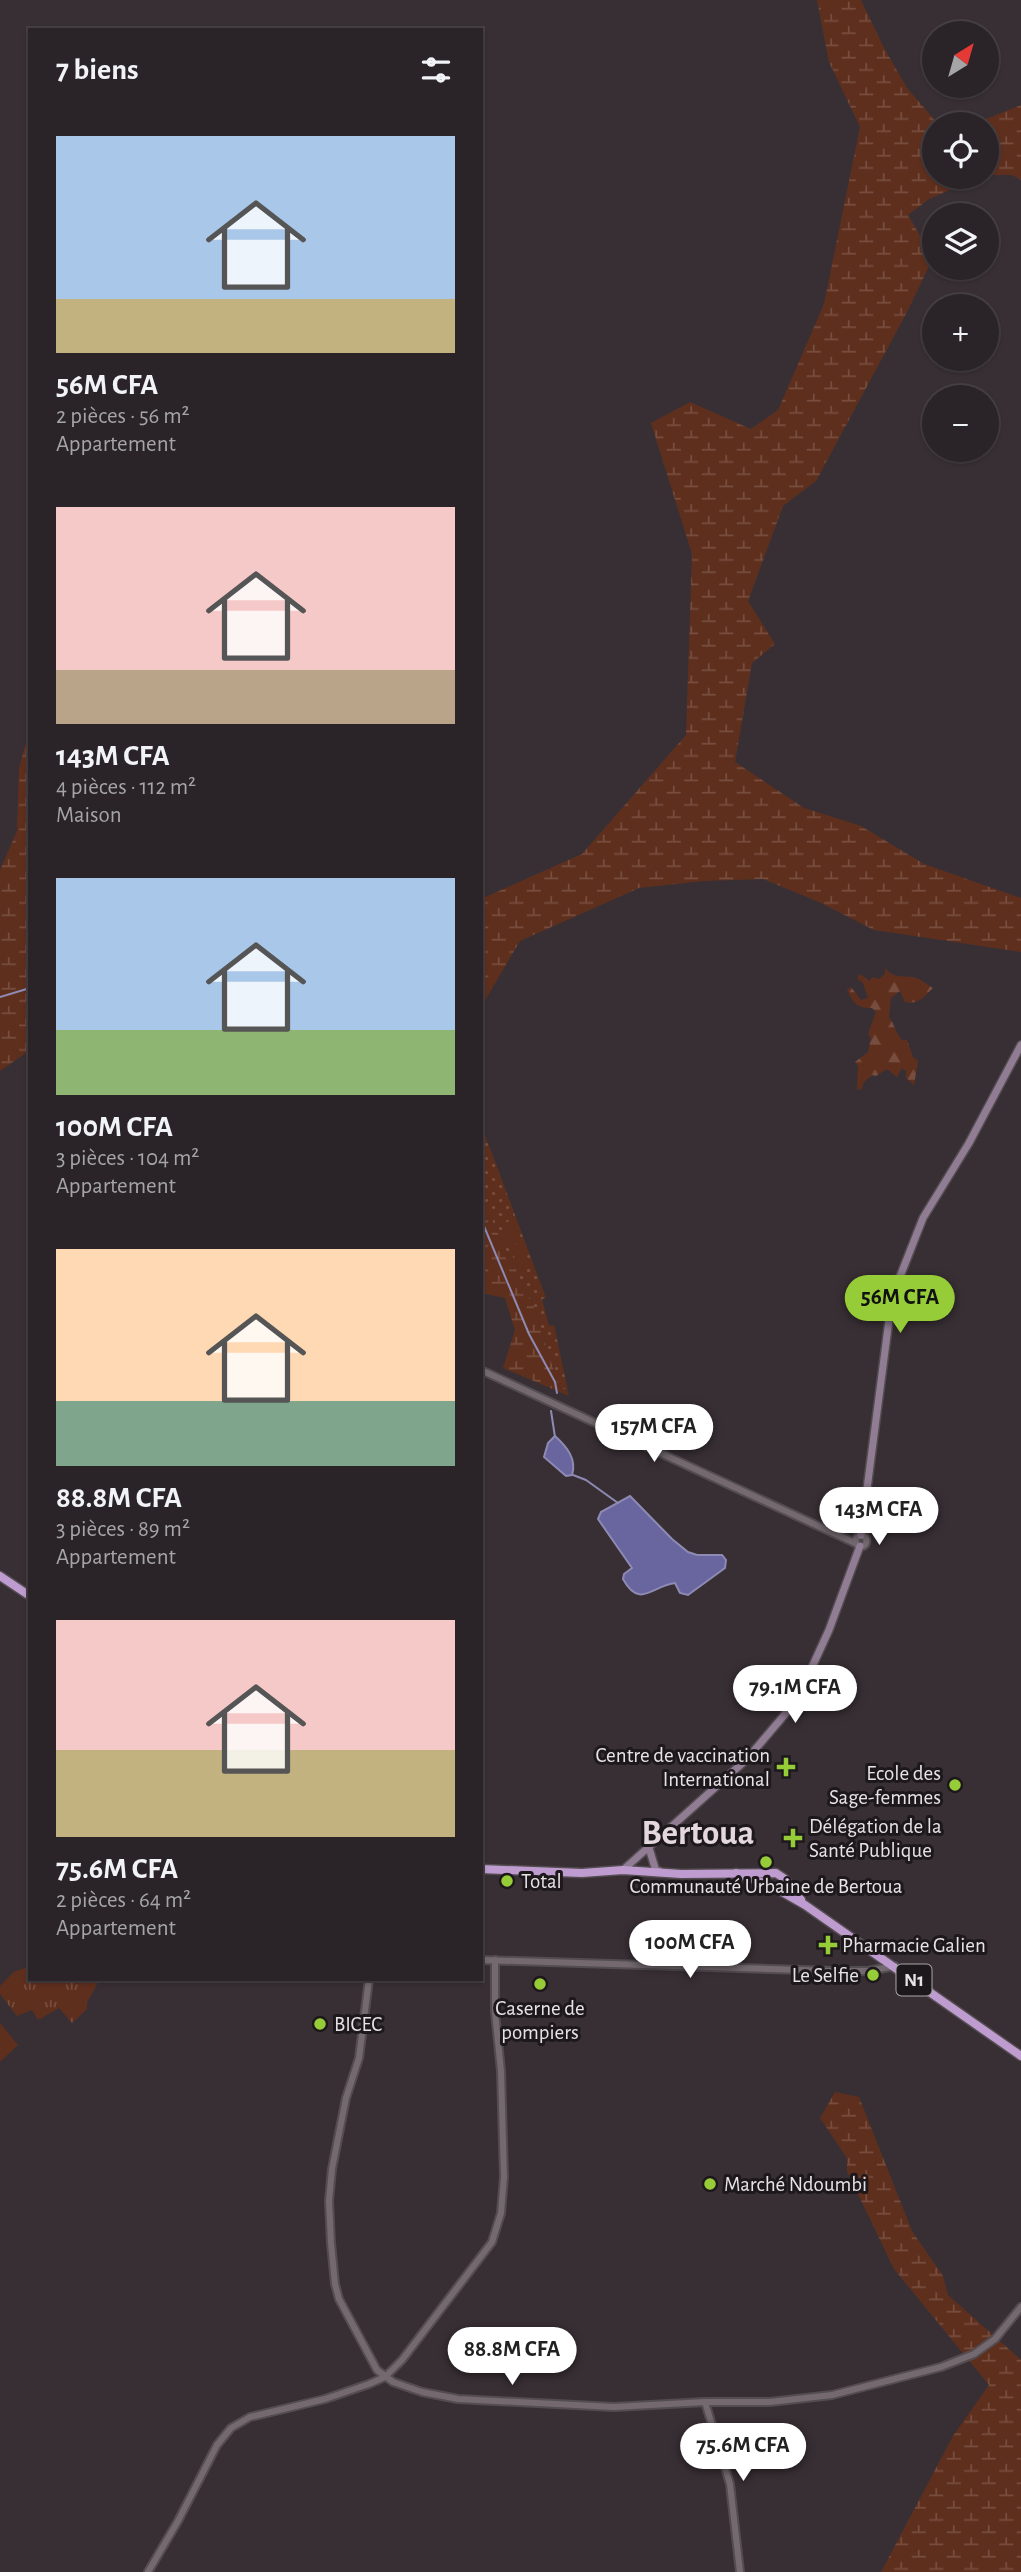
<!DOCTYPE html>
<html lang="fr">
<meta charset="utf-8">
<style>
:root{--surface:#2a2327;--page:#322b2f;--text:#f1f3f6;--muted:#a5a4a7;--line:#464044;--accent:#97cc39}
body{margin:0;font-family:"Alegreya Sans",sans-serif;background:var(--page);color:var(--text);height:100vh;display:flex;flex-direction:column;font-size:26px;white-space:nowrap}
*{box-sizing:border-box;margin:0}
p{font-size:23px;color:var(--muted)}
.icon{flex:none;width:38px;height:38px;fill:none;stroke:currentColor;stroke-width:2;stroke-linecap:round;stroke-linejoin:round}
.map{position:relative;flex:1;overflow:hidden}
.details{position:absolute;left:28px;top:28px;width:455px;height:1953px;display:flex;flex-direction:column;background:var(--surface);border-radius:0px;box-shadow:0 2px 5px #0004,0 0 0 2px var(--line)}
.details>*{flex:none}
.needle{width:46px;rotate:37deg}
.controls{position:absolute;left:922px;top:21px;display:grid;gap:14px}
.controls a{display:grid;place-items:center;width:77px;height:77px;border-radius:50%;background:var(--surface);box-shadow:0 2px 5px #0004,0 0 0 2px var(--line);font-size:35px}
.price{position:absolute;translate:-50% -60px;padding:0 16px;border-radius:24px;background:#fff;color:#222;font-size:23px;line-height:46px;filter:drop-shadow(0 2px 4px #0008)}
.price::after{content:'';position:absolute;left:50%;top:42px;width:21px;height:16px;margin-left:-10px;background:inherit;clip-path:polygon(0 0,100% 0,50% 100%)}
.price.current{background:var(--accent);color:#111}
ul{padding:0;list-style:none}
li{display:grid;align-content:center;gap:14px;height:371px;padding:0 28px}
li span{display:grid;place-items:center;height:217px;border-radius:0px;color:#555}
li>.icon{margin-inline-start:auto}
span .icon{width:126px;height:126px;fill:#fffc;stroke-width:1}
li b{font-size:30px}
h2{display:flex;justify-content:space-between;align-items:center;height:84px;padding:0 28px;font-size:30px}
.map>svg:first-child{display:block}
.grass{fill:url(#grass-tufts)}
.forest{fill:url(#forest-firs)}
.wetland{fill:url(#wetland-marsh)}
.park{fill:url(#park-dots)}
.pitch{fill:#5f2f1d}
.water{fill:#68659f;stroke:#8e8ab4;stroke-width:2}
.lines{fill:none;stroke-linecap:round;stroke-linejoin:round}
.stream{stroke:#8e8ab4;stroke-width:2}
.tertiary-casing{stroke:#534c50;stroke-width:10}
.secondary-casing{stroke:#534c50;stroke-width:10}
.trunk-casing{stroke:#534c50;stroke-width:11}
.tertiary{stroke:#73696f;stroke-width:6}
.secondary{stroke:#907c93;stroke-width:7}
.trunk{stroke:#bf9ccf;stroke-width:8}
.poi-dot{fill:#97cc39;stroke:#1d181b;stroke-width:2.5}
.labels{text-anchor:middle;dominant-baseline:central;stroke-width:6;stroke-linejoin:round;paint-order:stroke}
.shield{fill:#1d181b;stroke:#aba5a8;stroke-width:2}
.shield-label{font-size:19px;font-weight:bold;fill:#e8e2e5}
.poi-label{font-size:21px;fill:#e8e2e5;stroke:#1d181b;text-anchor:start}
.town-label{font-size:35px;font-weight:bold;fill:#e4d8de;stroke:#1d181b}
</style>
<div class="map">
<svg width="1021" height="2572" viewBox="0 0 1021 2572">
<defs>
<pattern id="grass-tufts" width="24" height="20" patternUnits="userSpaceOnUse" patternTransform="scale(1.75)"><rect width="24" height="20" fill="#5f2f1d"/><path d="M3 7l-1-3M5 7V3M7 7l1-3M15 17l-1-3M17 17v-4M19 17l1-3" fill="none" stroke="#764d3e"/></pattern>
<pattern id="forest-firs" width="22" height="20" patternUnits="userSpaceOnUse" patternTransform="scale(1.75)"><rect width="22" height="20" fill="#5f2f1d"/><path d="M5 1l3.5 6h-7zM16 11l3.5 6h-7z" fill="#764d3e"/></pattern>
<pattern id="wetland-marsh" width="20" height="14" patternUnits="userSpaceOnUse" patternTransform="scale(1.75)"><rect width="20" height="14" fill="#5f2f1d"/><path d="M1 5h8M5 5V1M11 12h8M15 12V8" fill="none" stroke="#764d3e"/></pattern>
<pattern id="park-dots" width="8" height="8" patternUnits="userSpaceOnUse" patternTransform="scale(1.75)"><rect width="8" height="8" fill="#5f2f1d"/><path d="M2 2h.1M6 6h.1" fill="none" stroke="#764d3e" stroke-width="1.8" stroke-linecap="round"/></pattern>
</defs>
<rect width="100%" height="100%" fill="#382f34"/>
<!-- grass -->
<polygon class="grass" points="30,1967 30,1979 100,1979 87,2002 87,2009 72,2023 59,2008 38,2020 32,2010 17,2016 0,1994 0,1986 15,1971"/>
<!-- forest -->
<path class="forest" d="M885 968C894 978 900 976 912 977 920 978 926 984 933 988 924 997 918 1005 905 1002L900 991 891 998 889 1017C895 1025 895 1032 902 1040H907L913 1057 918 1061 914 1085 906 1078V1071L902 1068 897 1077 887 1069 876 1076 872 1075 864 1082 861 1090 857 1089 858 1066 855 1062 868 1052 871 1038 868 1034 876 1012 872 1008C856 1008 854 1003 847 990L851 987 861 1000 868 998 863 983 857 978 860 974 870 981 872 977 879 979 885 974Z"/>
<!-- wetland -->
<g class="wetland">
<polygon points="817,0 861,0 883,46 907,88 938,124 934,124 934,177 980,177 929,199 908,215 933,258 907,312 816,481 783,506 748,601 775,644 752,663 735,762 804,808 861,826 924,864 1021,898 1021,952 874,930 819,902 763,879 704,881 639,888 520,941 481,1007 481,899 582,854 686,735 692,554 651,423 690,402 751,429 778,410 824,304 860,127 829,62"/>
<polygon points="1021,105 1021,180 1012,175 987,175 987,124 974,124"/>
<polygon points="30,726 30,1050 0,1071 0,870 17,831 19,769"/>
<polygon points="481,1195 514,1269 535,1309 559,1387 568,1392 569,1396 503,1368 515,1330 505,1298 482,1293"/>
<polygon points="835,2092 859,2097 912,2231 943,2276 948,2295 1021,2360 1021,2572 881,2572 953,2436 989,2385 894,2269 847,2171 847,2158 820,2118"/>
</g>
<!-- park -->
<polygon class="park" points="481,1124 546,1298 542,1299 549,1326 554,1325 568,1391 559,1387 535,1309 514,1269 481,1195"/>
<!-- pitch -->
<g class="pitch">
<polygon points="513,1220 521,1241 509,1246 501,1224"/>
<polygon points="523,1244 530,1265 519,1270 511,1248"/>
<polygon points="0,2023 18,2045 0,2062"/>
</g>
<!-- water -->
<g class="water">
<path d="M555 1436C567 1447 577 1459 572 1475L566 1476 544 1457 548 1443Z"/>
<path d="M630 1496 672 1539 688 1552 697 1555H722L726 1560 725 1568 688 1595 680 1593 675 1583C653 1585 640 1610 623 1579L624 1574 632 1568 598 1519 601 1512Z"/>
</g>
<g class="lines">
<!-- stream -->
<g class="stream">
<polyline points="0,997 30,988"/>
<polyline points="481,1219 529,1334 555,1382 557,1393"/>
<polyline points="551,1411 555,1437"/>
<polyline points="573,1475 586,1480 618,1503"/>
</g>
<!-- tertiary casing -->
<g class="tertiary-casing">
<g id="tertiary">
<polyline points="481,1370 855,1543"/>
<circle cx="861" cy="1541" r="5.5"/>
<polyline points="481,1960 832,1971 868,1971 895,1966"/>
<polyline points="369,1979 359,2058 346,2098 332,2169 329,2201 331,2243 335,2284 339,2299 377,2370 393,2382 422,2392 458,2399 614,2407 705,2402 770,2402 832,2395 941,2367 974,2354 995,2339 1021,2307"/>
<polyline points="705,2402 730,2484 740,2572"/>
<polyline points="148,2572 178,2521 217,2445 231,2428 250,2417 325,2399 369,2384 385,2377 402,2360 492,2242 501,2213 504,2177 501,2071 495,2012 495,1960"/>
</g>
</g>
<!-- secondary casing -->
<g class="secondary-casing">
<g id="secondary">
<polyline points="861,1535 892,1297 923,1218 969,1143 1021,1045"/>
<polyline points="649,1848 656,1871 659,1871"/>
<polyline points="623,1870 747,1759 797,1700 829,1630 860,1546"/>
</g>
</g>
<!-- trunk casing -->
<g class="trunk-casing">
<g id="trunk">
<polyline points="0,1576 30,1596"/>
<polyline points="481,1869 582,1873 623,1870 681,1874 776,1873 785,1879 801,1900"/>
<polyline points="736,1873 770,1885 805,1905 1021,2056"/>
</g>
</g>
<!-- tertiary -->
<use href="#tertiary" class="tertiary"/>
<!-- secondary -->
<use href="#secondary" class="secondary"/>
<!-- trunk -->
<use href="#trunk" class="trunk"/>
</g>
<!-- markers -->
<g class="poi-dot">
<path d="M782.5 1756.5h7v7h7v7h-7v7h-7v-7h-7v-7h7z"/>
<circle cx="955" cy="1785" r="7"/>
<path d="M789.5 1827.5h7v7h7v7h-7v7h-7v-7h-7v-7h7z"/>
<circle cx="766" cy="1862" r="7"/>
<circle cx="507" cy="1881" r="7"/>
<path d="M824.5 1934.5h7v7h7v7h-7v7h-7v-7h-7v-7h7z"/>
<circle cx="873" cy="1975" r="7"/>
<circle cx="540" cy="1984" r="7"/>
<circle cx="320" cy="2024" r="7"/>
<circle cx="710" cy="2184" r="7"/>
</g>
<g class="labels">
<!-- shield labels -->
<rect class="shield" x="896.5" y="1964.5" width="35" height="31" rx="5"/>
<g class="shield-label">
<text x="914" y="1980">N1</text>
</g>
<!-- poi labels -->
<g class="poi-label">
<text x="770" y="1755" text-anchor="end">Centre de vaccination<tspan x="770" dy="24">International</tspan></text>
<text x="941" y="1773" text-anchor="end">Ecole des<tspan x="941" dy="24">Sage-femmes</tspan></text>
<text x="809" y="1826">Délégation de la<tspan x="809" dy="24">Santé Publique</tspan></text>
<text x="521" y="1881">Total</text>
<text x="766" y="1886" text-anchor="middle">Communauté Urbaine de Bertoua</text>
<text x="842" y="1945">Pharmacie Galien</text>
<text x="859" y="1975" text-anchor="end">Le Selfie</text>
<text x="540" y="2008" text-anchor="middle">Caserne de<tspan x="540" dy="24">pompiers</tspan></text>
<text x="334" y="2024">BICEC</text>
<text x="724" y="2184">Marché Ndoumbi</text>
</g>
<!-- town labels -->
<g class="town-label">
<text x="698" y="1833">Bertoua</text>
</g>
</g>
</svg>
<div class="controls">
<a><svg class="needle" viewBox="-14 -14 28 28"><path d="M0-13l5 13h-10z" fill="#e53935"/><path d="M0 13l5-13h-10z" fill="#a5a4a7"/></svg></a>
<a><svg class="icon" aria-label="locate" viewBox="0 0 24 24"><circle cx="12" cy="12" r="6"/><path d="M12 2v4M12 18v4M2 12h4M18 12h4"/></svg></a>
<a><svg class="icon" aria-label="layers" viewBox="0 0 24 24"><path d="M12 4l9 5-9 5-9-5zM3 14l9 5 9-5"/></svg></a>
<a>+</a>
<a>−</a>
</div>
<b class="price current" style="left:900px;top:1335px">56M CFA</b>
<b class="price" style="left:654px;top:1464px">157M CFA</b>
<b class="price" style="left:879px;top:1547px">143M CFA</b>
<b class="price" style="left:795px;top:1725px">79.1M CFA</b>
<b class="price" style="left:690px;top:1980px">100M CFA</b>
<b class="price" style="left:512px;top:2387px">88.8M CFA</b>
<b class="price" style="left:743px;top:2483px">75.6M CFA</b>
<section class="details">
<h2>7 biens<svg class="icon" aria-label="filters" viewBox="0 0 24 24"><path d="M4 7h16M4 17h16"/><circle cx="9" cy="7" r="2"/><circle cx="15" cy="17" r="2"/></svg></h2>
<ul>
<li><span style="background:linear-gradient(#a9c7e8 75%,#c2b280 0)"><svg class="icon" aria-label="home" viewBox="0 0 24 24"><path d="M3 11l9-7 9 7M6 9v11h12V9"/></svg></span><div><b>56M CFA</b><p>2 pièces · 56 m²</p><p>Appartement</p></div></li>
<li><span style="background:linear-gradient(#f6c9c9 75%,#b9a48a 0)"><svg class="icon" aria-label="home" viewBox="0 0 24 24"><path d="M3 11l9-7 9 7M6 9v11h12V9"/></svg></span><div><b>143M CFA</b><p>4 pièces · 112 m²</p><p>Maison</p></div></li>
<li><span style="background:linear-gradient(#a9c7e8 70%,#8fb573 0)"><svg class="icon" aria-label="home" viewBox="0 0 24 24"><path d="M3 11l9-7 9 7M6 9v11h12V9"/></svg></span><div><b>100M CFA</b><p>3 pièces · 104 m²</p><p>Appartement</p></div></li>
<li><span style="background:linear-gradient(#ffd9b3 70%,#7fa58c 0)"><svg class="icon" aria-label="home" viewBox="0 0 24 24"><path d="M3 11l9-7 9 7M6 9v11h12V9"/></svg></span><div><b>88.8M CFA</b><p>3 pièces · 89 m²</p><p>Appartement</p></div></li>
<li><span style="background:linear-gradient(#f6c9c9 60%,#c2b280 0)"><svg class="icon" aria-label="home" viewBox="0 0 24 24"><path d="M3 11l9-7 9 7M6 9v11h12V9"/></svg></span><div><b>75.6M CFA</b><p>2 pièces · 64 m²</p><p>Appartement</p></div></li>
</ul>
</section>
</div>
